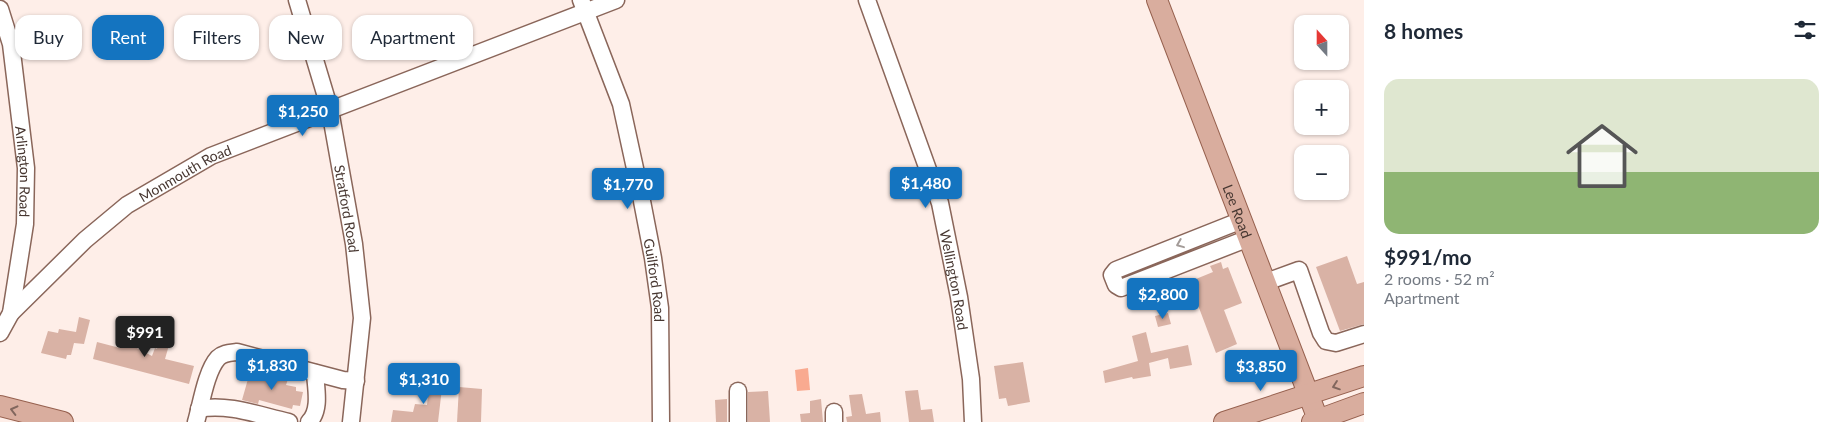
<!DOCTYPE html>
<meta charset="utf-8">
<style>
:root{--surface:#fff;--page:#f6f6f7;--text:#1f2937;--muted:#747a83;--accent:#1474c0}
body{margin:0;font-family:Lato,sans-serif;background:var(--page);color:var(--text);height:100vh;display:flex;flex-direction:column;font-size:19px;white-space:nowrap}
*{box-sizing:border-box;margin:0}
p{font-size:16px;color:var(--muted)}
.icon{flex:none;width:28px;height:28px;fill:none;stroke:currentColor;stroke-width:2;stroke-linecap:round;stroke-linejoin:round}
.map{position:relative;flex:1;overflow:hidden}
.sheet{display:flex;flex-direction:column;background:var(--surface);width:475px}
.sheet>*{flex:none}
.top-card{position:absolute;left:15px;top:15px;width:475px;height:45px;display:flex;gap:10px}
.needle{width:32px;rotate:339deg}
.tools{position:absolute;left:1294px;top:15px;display:grid;gap:10px}
.tools a{display:grid;place-items:center;width:55px;height:55px;border-radius:10px;background:var(--surface);box-shadow:0 1px 4px #0004;font-size:25px}
.price{position:absolute;translate:-50% -42px;padding:0 11px;border-radius:5px;background:var(--accent);color:#fff;font-size:16px;line-height:32px;filter:drop-shadow(0 1px 2px #0008)}
.price::after{content:'';position:absolute;left:50%;top:30px;width:15px;height:11px;margin-left:-8px;background:inherit;clip-path:polygon(0 0,100% 0,50% 100%)}
.price.active{background:#222;color:#fff}
ul{padding:0;list-style:none}
li{display:grid;align-content:center;gap:10px;height:265px;padding:0 20px}
li span{display:grid;place-items:center;height:155px;border-radius:15px;color:#555}
li>.icon{margin-inline-start:auto}
span .icon{width:90px;height:90px;fill:#fffc;stroke-width:1}
li b{font-size:21px}
h2{display:flex;justify-content:space-between;align-items:center;height:60px;padding:0 20px;font-size:21px}
.chip{padding:0 18px;border-radius:15px;background:var(--surface);box-shadow:0 1px 4px #0004;font-size:18px;line-height:45px}
.chip.active{background:var(--accent);color:#fff}
main{display:flex;flex:1;min-height:0}
.map>svg:first-child{display:block}
.water{fill:#f9aa90}
.building{fill:#d9b2a5}
.lines{fill:none;stroke-linecap:round;stroke-linejoin:round}
.minor-casing{stroke:#8a665a;stroke-width:19}
.major-casing{stroke:#96604e;stroke-width:22}
.minor{stroke:#fff;stroke-width:16}
.major{stroke:#d9ad9e;stroke-width:20}
.oneway{stroke:#a39b98}
.oneway2{stroke:#81665d}
.labels{text-anchor:middle;dominant-baseline:central;stroke-width:4;stroke-linejoin:round;paint-order:stroke}
.street-label{font-size:14px;fill:#473731;stroke:#feeee8}
</style>
<main>
<div class="map">
<svg width="1364" height="422" viewBox="0 0 1364 422">
<rect width="100%" height="100%" fill="#feeee8"/>
<!-- water -->
<polygon class="water" points="808,368 810,390 797,391 795,370"/>
<!-- building -->
<g class="building">
<polygon points="1347,256 1357,284 1364,282 1364,324 1340,331 1316,267"/>
<polygon points="1221,262 1223,269 1228,267 1242,303 1224,310 1237,344 1216,353 1190,284 1191,281 1213,272 1210,266"/>
<polygon points="1168,313 1171,324 1158,327 1155,316"/>
<polygon points="79,317 90,320 84,344 74,343 71,355 67,355 66,359 41,353 48,331 58,333 59,329 76,332"/>
<polygon points="126,328 136,330 133,346 152,356 155,348 157,349 162,328 173,331 165,359 194,366 189,384 93,359 97,342 120,348"/>
<polygon points="1146,332 1151,353 1188,345 1192,365 1170,369 1168,358 1149,363 1151,376 1133,379 1132,377 1105,383 1103,371 1138,361 1132,336"/>
<polygon points="1023,362 1030,402 1008,406 1006,398 999,399 994,366"/>
<polygon points="435,367 442,367 441,388 442,388 438,422 391,422 393,410 413,412 415,404 427,405 429,386 433,386"/>
<polygon points="264,370 275,372 274,376 288,379 286,385 296,387 296,391 303,392 300,406 293,405 292,409 259,400 258,404 242,400 248,379 254,379 254,377 262,379"/>
<polygon points="459,387 482,389 481,422 457,422"/>
<polygon points="918,390 921,410 932,409 934,422 909,422 905,391"/>
<polygon points="768,391 770,422 748,422 748,392"/>
<polygon points="862,394 866,414 880,412 881,422 847,422 846,417 852,416 849,395"/>
<polygon points="727,399 727,422 716,422 715,400"/>
<polygon points="821,399 823,422 801,422 800,414 810,413 810,401"/>
</g>
<g class="lines">
<!-- minor casing -->
<g class="minor-casing">
<g id="minor">
<path id="s1" d="M297 0 330 110 354 244 362 318 351 422"/>
<path id="s2" d="M581 0 621 104 641 196 653 258 660 308 661 422"/>
<path id="s3" d="M867 0 940 203 959 297 971 379 973 422"/>
<path id="s4" d="M0 9 11 44 26 168 25 224 11 313 0 333"/>
<polyline points="1242,220 1116,270 1112,275 1116,285 1121,288 1249,238"/>
<polyline points="1266,282 1299,270 1321,333 1326,341 1336,343 1364,334"/>
<path id="s5" d="M11 313 85 240 127 205 211 156 616 0"/>
<path d="M199 409C228 403 261 416 289 422"/>
<polyline points="834,412 834,422"/>
<path d="M196 422C201 405 206 371 218 358 223 353 230 353 237 352L343 380 356 381"/>
<path d="M309 422C321 410 316 389 315 373"/>
<polyline points="738,422 738,391"/>
</g>
</g>
<!-- major casing -->
<g class="major-casing">
<g id="major">
<path id="s6" d="M1157 0 1319 422"/>
<polyline points="0,406 63,422"/>
<polyline points="1224,422 1364,376"/>
<polyline points="1312,422 1364,403"/>
</g>
</g>
<!-- minor -->
<use href="#minor" class="minor"/>
<!-- major -->
<use href="#major" class="major"/>
</g>
<!-- one-way arrows -->
<defs><path id="oneway-chevron" d="M-2-3.5L2.5 0L-2 3.5" fill="none" stroke-width="1.6" stroke-linecap="round" stroke-linejoin="round" transform="scale(1.25)"/></defs>
<use class="oneway" href="#oneway-chevron" transform="translate(1180 244) rotate(158)"/>
<g class="oneway2">
<use href="#oneway-chevron" transform="translate(1336 386) rotate(161)"/>
<use href="#oneway-chevron" transform="translate(14 410) rotate(-166)"/>
</g>
<g class="labels">
<!-- street labels -->
<g class="street-label">
<text stroke="none"><textPath href="#s4" startOffset="165">Arlington Road</textPath></text>
<text stroke="none"><textPath href="#s5" startOffset="225">Monmouth Road</textPath></text>
<text stroke="none"><textPath href="#s1" startOffset="215">Stratford Road</textPath></text>
<text stroke="none"><textPath href="#s6" startOffset="226">Lee Road</textPath></text>
<text stroke="none"><textPath href="#s3" startOffset="294">Wellington Road</textPath></text>
<text stroke="none"><textPath href="#s2" startOffset="291">Guilford Road</textPath></text>
</g>
</g>
</svg>
<div class="tools">
<a><svg class="needle" viewBox="-14 -14 28 28"><path d="M0-13l5 13h-10z" fill="#e53935"/><path d="M0 13l5-13h-10z" fill="#747a83"/></svg></a>
<a>+</a>
<a>−</a>
</div>
<b class="price" style="left:303px;top:137px">$1,250</b>
<b class="price" style="left:926px;top:209px">$1,480</b>
<b class="price" style="left:628px;top:210px">$1,770</b>
<b class="price" style="left:1163px;top:320px">$2,800</b>
<b class="price active" style="left:145px;top:358px">$991</b>
<b class="price" style="left:272px;top:391px">$1,830</b>
<b class="price" style="left:1261px;top:392px">$3,850</b>
<b class="price" style="left:424px;top:405px">$1,310</b>
<div class="top-card">
<a class="chip">Buy</a>
<a class="chip active">Rent</a>
<a class="chip">Filters</a>
<a class="chip">New</a>
<a class="chip">Apartment</a>
</div>
</div>
<section class="sheet">
<h2>8 homes<svg class="icon" aria-label="filters" viewBox="0 0 24 24"><path d="M4 7h16M4 17h16"/><circle cx="9" cy="7" r="2"/><circle cx="15" cy="17" r="2"/></svg></h2>
<ul>
<li><span style="background:linear-gradient(#dfe7d0 60%,#8fb573 0)"><svg class="icon" aria-label="home" viewBox="0 0 24 24"><path d="M3 11l9-7 9 7M6 9v11h12V9"/></svg></span><div><b>$991/mo</b><p>2 rooms · 52 m²</p><p>Apartment</p></div></li>
</ul>
</section>
</main>
